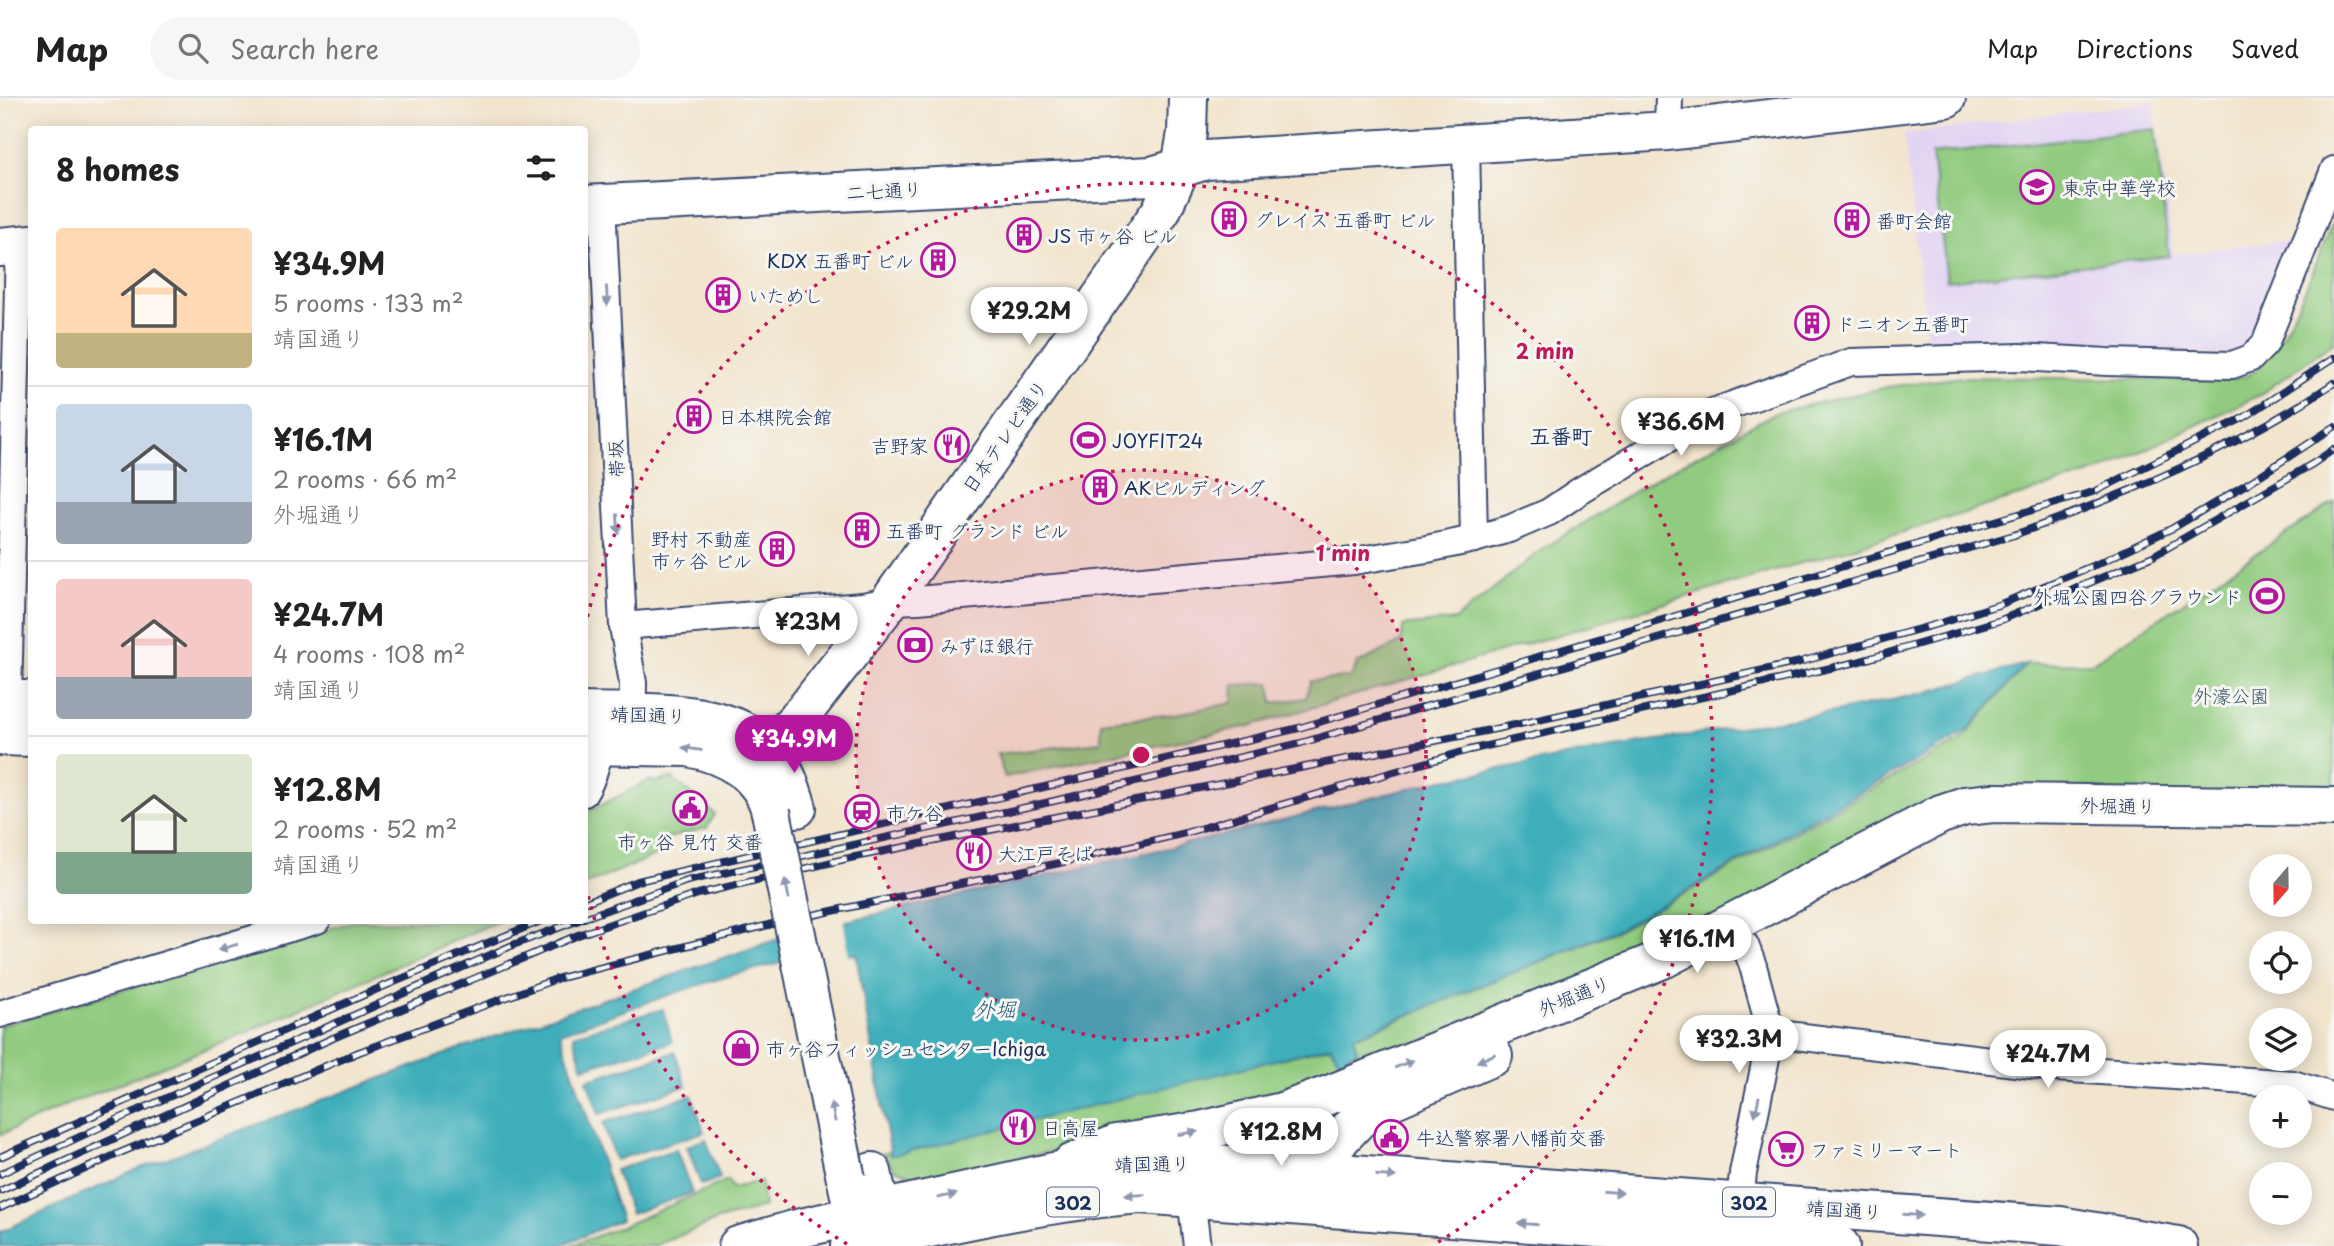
<!DOCTYPE html>
<meta charset="utf-8">
<style>
:root{--surface:#fff;--page:#f6f6f6;--text:#222;--muted:#767676;--line:#e0e0e0;--accent:#b5179e}
body{margin:0;font-family:"Playpen Sans","Klee One",sans-serif;background:var(--page);color:var(--text);height:100vh;display:flex;flex-direction:column;font-size:26px;white-space:nowrap}
*{box-sizing:border-box;margin:0}
p{font-size:23px;color:var(--muted)}
.icon{flex:none;width:38px;height:38px;fill:none;stroke:currentColor;stroke-width:2;stroke-linecap:round;stroke-linejoin:round}
.map{position:relative;flex:1;overflow:hidden}
.drawer{position:absolute;left:28px;top:28px;width:560px;height:798px;display:flex;flex-direction:column;background:var(--surface);border-radius:7px;box-shadow:0 4px 18px #0003}
.drawer>*{flex:none}
.needle{width:46px;rotate:200deg}
.controls{position:absolute;left:2249px;top:756px;display:grid;gap:14px}
.controls a{display:grid;place-items:center;width:63px;height:63px;border-radius:50%;background:var(--surface);box-shadow:0 4px 18px #0003;font-size:35px}
.price{position:absolute;translate:-50% -60px;padding:0 16px;border-radius:24px;background:#fff;color:#222;font-size:23px;line-height:46px;filter:drop-shadow(0 2px 4px #0008)}
.price::after{content:'';position:absolute;left:50%;top:42px;width:21px;height:16px;margin-left:-10px;background:inherit;clip-path:polygon(0 0,100% 0,50% 100%)}
.price.current{background:var(--accent);color:#fff}
ul{padding:0;list-style:none}
li{display:flex;align-items:center;gap:21px;height:175px;padding:0 28px}
li+li{border-top:2px solid var(--line)}
li span{display:grid;place-items:center;flex:none;width:196px;height:140px;border-radius:7px;color:#555}
li>.icon{margin-inline-start:auto}
span .icon{width:84px;height:84px;fill:#fffc;stroke-width:1}
li b{font-size:30px}
h2{display:flex;justify-content:space-between;align-items:center;height:84px;padding:0 28px;font-size:30px}
header{display:flex;align-items:center;gap:42px;box-sizing:border-box;height:98px;padding:0 35px;background:var(--surface);border-bottom:2px solid var(--line)}
header strong{font-size:33px}
nav{display:flex;gap:38px;margin-inline-start:auto;font-size:24px}
.search{width:490px;height:63px;background:var(--page);display:flex;align-items:center;gap:18px;box-sizing:border-box;padding:0 24px;border-radius:38px;color:var(--muted);font-size:26px}
.map>svg:first-child{display:block}
.built{fill:#e2d4f3}
.green{fill:#91cb7f;stroke:#567d6e;stroke-width:2}
.water{fill:#3eaeba;stroke:#2c6e8c;stroke-width:2}
.pier{fill:#f2e5ce}
.lines{fill:none;stroke-linecap:round;stroke-linejoin:round}
.street-casing{stroke:#3b4a6f;stroke-width:30}
.secondary-casing{stroke:#3b4a6f;stroke-width:42}
.primary-casing{stroke:#3b4a6f;stroke-width:42}
.street{stroke:#fff;stroke-width:26}
.secondary{stroke:#fff;stroke-width:38}
.primary{stroke:#fff;stroke-width:38}
.rail-casing{stroke:#1b2f5e;stroke-width:8}
.rail{stroke:#f6f6f2;stroke-width:5;stroke-dasharray:16;stroke-linecap:butt}
.primary-bridge-casing{stroke:#3b4a6f;stroke-width:42;stroke-linecap:butt}
.primary-bridge{stroke:#fff;stroke-width:38}
.oneway{fill:#8d97ae}
.ring{fill:none;stroke:#c2185b;stroke-width:3.5;stroke-dasharray:3.5 7}
.labels{text-anchor:middle;dominant-baseline:central;stroke-width:6;stroke-linejoin:round;paint-order:stroke}
.shield{fill:#f6f6f2;stroke:#5d6b8a;stroke-width:2}
.shield-label{font-size:18px;font-weight:bold;fill:#1b2f5e}
.poi-label{font-size:19px;fill:#1b2f5e;stroke:#f6f6f2;text-anchor:start}
.street-label{font-size:19px;fill:#1b2f5e;stroke:#f6f6f2}
.park-label{font-size:19px;fill:#385666;stroke:#f6f6f2}
.neighbourhood-label{font-size:21px;font-weight:bold;fill:#1b2f5e;stroke:#f6f6f2}
.water-label{font-size:21px;font-style:italic;fill:#275b7e;stroke:#f6f6f2}
.centre{fill:#c2185b;stroke:#f6f6f2;stroke-width:3.5}
.ring-label{font-size:21px;text-anchor:middle;font-weight:bold;fill:#c2185b;stroke:#f6f6f2;stroke-width:6;stroke-linejoin:round;paint-order:stroke}
</style>
<header>
<strong>Map</strong>
<div class="search"><svg class="icon" aria-label="search" viewBox="0 0 24 24"><circle cx="10" cy="10" r="6"/><path d="M15 15l6 6"/></svg>Search here</div>
<nav><a>Map</a><a>Directions</a><a>Saved</a></nav>
</header>
<div class="map">
<svg width="2334" height="1148" viewBox="0 0 2334 1148">
<rect width="100%" height="100%" fill="#f6f6f2"/>
<filter id="ink" filterUnits="userSpaceOnUse"><feTurbulence type="fractalNoise" baseFrequency=".0143" numOctaves="2"/><feDisplacementMap in="SourceGraphic" scale="14" xChannelSelector="R" yChannelSelector="G"/><feConvolveMatrix kernelMatrix="1 2 1 2 8 2 1 2 1" color-interpolation-filters="sRGB"/></filter>
<filter id="wash" filterUnits="userSpaceOnUse"><feTurbulence type="fractalNoise" baseFrequency=".00686" numOctaves="4" result="noise"/><feDisplacementMap in="SourceGraphic" scale="28" xChannelSelector="R" yChannelSelector="G"/><feGaussianBlur stdDeviation="1.57" result="paint"/><feColorMatrix in="noise" values="0 0 0 0 0 0 0 0 0 0 0 0 0 0 0 0 0 1.4 0 .05"/><feComposite in="paint" operator="in"/></filter>
<g filter="url(#wash)">
<rect width="100%" height="100%" fill="#f2e5ce"/>
<!-- built -->
<polygon class="built" points="2153,4 2174,157 2297,141 2261,237 2241,257 1928,253 1904,36"/>
<!-- green -->
<g class="green">
<polygon points="2155,31 2169,158 1947,183 1932,56"/>
<path d="M2334 121V244L2260 297 2100 373 1832 456 1250 628 1005 679 997 656 1101 644V624L1175 616 1233 605 1234 587 1270 585 1273 605 1306 600 1311 583 1351 579 1357 566 1401 544 1403 528 1455 522 1541 452 1656 380 1775 315 1887 289 1962 279 2226 282C2234 280 2246 280 2252 275 2285 251 2318 161 2334 121Z"/>
<polygon points="2334,404 2334,699 1961,700 1718,830 1273,1000 1048,1054 918,1080 896,1072 881,1056 1330,949 1339,963 1358,954 1353,940 1619,832 1962,641 2026,566 2092,565"/>
<polygon points="672,680 715,716 707,730 664,741 667,753 585,787 585,715 650,682 655,684"/>
<polygon points="355,823 498,823 245,935 69,1006 0,1037 0,928"/>
<polygon points="728,1082 732,1090 761,1083 764,1109 718,1122 654,1148 570,1148 623,1128"/>
</g>
<!-- water -->
<g class="water">
<path d="M2026 566 1966 634 1619 831 1353 939 1357 954 1339 962 1331 948 891 1058 856 856C757 859 653 904 560 935L621 1122 559 1148H0V1134L138 1071 467 948 778 841 847 823 1198 743 1439 683 1596 652 1840 613 1924 595Z"/>
<polygon points="663,911 672,944 583,970 573,937"/>
<polygon points="675,954 686,988 599,1016 587,982"/>
<polygon points="692,997 704,1034 615,1062 603,1025"/>
<polygon points="706,1041 720,1080 701,1087 687,1048"/>
<polygon points="676,1051 692,1095 631,1116 615,1072"/>
</g>
<!-- pier -->
<polygon class="pier" points="843,820 849,860 788,868 778,838"/>
</g>
<g filter="url(#ink)">
<g class="lines">
<!-- street casing -->
<g class="street-casing">
<g id="street">
<polyline points="1668,33 1669,0"/>
<polyline points="1466,44 1474,441"/>
<polyline points="623,528 862,508 890,503 918,502 1354,463 1427,451 1474,441 1509,431 1549,414 1580,393 1713,314 1851,264 2020,259 2107,264 2232,267 2251,260 2265,246 2334,72"/>
<polyline points="8,602 19,147"/>
<path d="M584 695C604 664 585 651 632 647L633 585 623 528 602 106"/>
<polyline points="0,916 317,822"/>
<polyline points="1771,935 2056,970 2293,986 2334,999"/>
<polyline points="1191,1100 1197,1148"/>
<polyline points="1740,1104 1743,1075 1771,935 1753,868 1745,847"/>
</g>
</g>
<!-- secondary casing -->
<g class="secondary-casing">
<g id="secondary">
<polyline points="584,107 1152,78 1206,62 1668,33 1946,0"/>
<polyline points="0,149 32,146"/>
<polyline points="747,675 806,611 890,503 1161,113 1181,69 1187,35 1188,0"/>
<polyline points="1071,1066 1116,1046 1200,1033 1282,1014 1334,995 1665,860 1941,716 1965,708 1993,705 2334,709"/>
<polyline points="1298,1095 1318,1073 1341,1040 1359,1021 1385,1005 1493,958"/>
<polyline points="738,1148 797,1131 880,1112 873,1142 850,1148"/>
</g>
</g>
<!-- primary casing -->
<g class="primary-casing">
<g id="primary">
<polyline points="0,602 32,602"/>
<path d="M584 614C641 616 727 608 769 652 784 668 791 689 797 710"/>
<polyline points="0,638 32,639"/>
<path d="M584 647 688 649C724 656 762 675 771 714"/>
<polyline points="872,1074 880,1112 1053,1074 1115,1065 1175,1063 2060,1128 2178,1148"/>
<path d="M848 1088 854 1116 873 1142C961 1123 1051 1103 1141 1096L1840 1148"/>
</g>
</g>
<!-- street -->
<use href="#street" class="street"/>
<!-- secondary -->
<use href="#secondary" class="secondary"/>
<!-- primary -->
<use href="#primary" class="primary"/>
<!-- rail casing -->
<g class="rail-casing">
<g id="rail">
<polyline points="584,805 638,783 1299,630 2096,393 2245,319 2334,260"/>
<path d="M584 820 687 783 1041 706 1301 645 2014 437C2125 397 2236 351 2334 285"/>
<polyline points="0,1059 375,892 543,822"/>
<polyline points="0,1076 105,1027 513,847 579,822"/>
<polyline points="0,1093 333,940 578,837 698,796 845,761 1520,626 1800,564 1941,525 2001,506 2097,466 2173,430 2250,384 2334,329"/>
<polyline points="0,1110 122,1054 359,954 556,881 780,824 1055,766 1185,735 1469,652 1857,564 2001,522 2153,458 2314,365 2334,351"/>
</g>
</g>
<!-- rail -->
<use href="#rail" class="rail"/>
<!-- primary-bridge casing -->
<g class="primary-bridge-casing">
<polyline id="primary-bridge" points="771,714 846,1081"/>
</g>
<!-- primary-bridge -->
<use href="#primary-bridge" class="primary-bridge"/>
</g>
<!-- one-way arrows -->
<defs><path id="oneway-solid" d="M-6-.8H1V-3.2L6.5 0L1 3.2V.8H-6Z" transform="scale(1.75)"/></defs>
<g class="oneway">
<use href="#oneway-solid" transform="translate(607 198) rotate(87)"/>
<use href="#oneway-solid" transform="translate(618 426) rotate(87)"/>
<use href="#oneway-solid" transform="translate(692 651) rotate(-171)"/>
<use href="#oneway-solid" transform="translate(787 791) rotate(-102)"/>
<use href="#oneway-solid" transform="translate(228 849) rotate(164)"/>
<use href="#oneway-solid" transform="translate(1486 960) rotate(156)"/>
<use href="#oneway-solid" transform="translate(1404 966) rotate(-22)"/>
<use href="#oneway-solid" transform="translate(1757 1008) rotate(102)"/>
<use href="#oneway-solid" transform="translate(833 1014) rotate(-102)"/>
<use href="#oneway-solid" transform="translate(1188 1035) rotate(-9)"/>
<use href="#oneway-solid" transform="translate(1386 1078) rotate(4)"/>
<use href="#oneway-solid" transform="translate(1613 1094) rotate(4)"/>
<use href="#oneway-solid" transform="translate(1135 1097) rotate(178)"/>
<use href="#oneway-solid" transform="translate(947 1098) rotate(-12)"/>
<use href="#oneway-solid" transform="translate(1913 1117) rotate(4)"/>
<use href="#oneway-solid" transform="translate(1528 1126) rotate(-176)"/>
</g>
</g>
<!-- distance rings -->
<circle cx="1141" cy="657" r="285" fill="#c2185b" fill-opacity=".12"/>
<g class="ring">
<circle cx="1141" cy="657" r="285"/>
<path d="M847 1146A571 571 0 0 1 585 785M585 529A571 571 0 1 1 1435 1146"/>
</g>
<!-- icons -->
<defs>
<g id="school-ring" transform="scale(1.75)"><circle r="9.5" fill="#f6f6f2" stroke="#b5179e" stroke-width="1.5"/><path d="M0-5L7-2L0 1L-7-2ZM-4 1L0 2.5L4 1V4Q0 6-4 4Z" fill="#b5179e"/></g>
<g id="building-ring" transform="scale(1.75)"><circle r="9.5" fill="#f6f6f2" stroke="#b5179e" stroke-width="1.5"/><path d="M-4-6H4V6H1V3H-1V6H-4ZM-2.5-4.3h1.7v1.8h-1.7ZM.8-4.3h1.7v1.8H.8ZM-2.5-1h1.7V.8h-1.7ZM.8-1h1.7V.8H.8Z" fill="#b5179e"/></g>
<g id="stadium-ring" transform="scale(1.75)"><circle r="9.5" fill="#f6f6f2" stroke="#b5179e" stroke-width="1.5"/><path d="M0-5a6.5 5 0 1 0 0 10a6.5 5 0 1 0 0-10ZM-3.5-1.8h7v3.6h-7Z" fill="#b5179e"/></g>
<g id="restaurant-ring" transform="scale(1.75)"><circle r="9.5" fill="#f6f6f2" stroke="#b5179e" stroke-width="1.5"/><path d="M-5-6h1v4h1v-4h1v4h1v-4h1v5L-1.5 .5V6h-2V.5L-5-1ZM5-6V6H3V1.5H1.5Q1.5-4 5-6Z" fill="#b5179e"/></g>
<g id="bank-ring" transform="scale(1.75)"><circle r="9.5" fill="#f6f6f2" stroke="#b5179e" stroke-width="1.5"/><path d="M-6-4H6V4H-6ZM0-2.3a2.3 2.3 0 1 0 0 4.6a2.3 2.3 0 1 0 0-4.6Z" fill="#b5179e"/></g>
<g id="civic-ring" transform="scale(1.75)"><circle r="9.5" fill="#f6f6f2" stroke="#b5179e" stroke-width="1.5"/><path d="M-.6-6.5H3V-4.5H.6V-3L4-1V1h2V6H-6V1h2V-1L-.6-3ZM-1.2 2.5V6h2.4V2.5Z" fill="#b5179e"/></g>
<g id="station-ring" transform="scale(1.75)"><circle r="9.5" fill="#f6f6f2" stroke="#b5179e" stroke-width="1.5"/><path d="M-3-6H3Q5-6 5-4V2Q5 4 3 4L4.5 6H3L1.5 4h-3L-3 6H-4.5L-3 4Q-5 4-5 2V-4Q-5-6-3-6ZM-3.5-4v3h7v-3ZM-3.5 1v1.5H-2V1ZM2 1v1.5H3.5V1Z" fill="#b5179e"/></g>
<g id="shop-ring" transform="scale(1.75)"><circle r="9.5" fill="#f6f6f2" stroke="#b5179e" stroke-width="1.5"/><path d="M-5-2.5h2.3a2.7 3.5 0 0 1 5.4 0H5L5.5 6h-11ZM-1.5-2.5h3a1.5 2.3 0 0 0-3 0Z" fill="#b5179e"/></g>
<g id="supermarket-ring" transform="scale(1.75)"><circle r="9.5" fill="#f6f6f2" stroke="#b5179e" stroke-width="1.5"/><path d="M-6-5.5h2.5l.6 2H6L4.5 2H-2.5L-4.4-4H-6ZM-1.5 3.2a1.3 1.3 0 1 0 .1 0ZM3 3.2a1.3 1.3 0 1 0 .1 0Z" fill="#b5179e"/></g>
</defs>
<g fill-rule="evenodd">
<use href="#school-ring" x="2037" y="89"/>
<use href="#building-ring" x="1229" y="121"/>
<use href="#building-ring" x="1852" y="122"/>
<use href="#building-ring" x="1024" y="137"/>
<use href="#building-ring" x="938" y="162"/>
<use href="#building-ring" x="723" y="197"/>
<use href="#building-ring" x="1812" y="225"/>
<use href="#building-ring" x="694" y="318"/>
<use href="#stadium-ring" x="1088" y="342"/>
<use href="#restaurant-ring" x="952" y="347"/>
<use href="#building-ring" x="1100" y="389"/>
<use href="#building-ring" x="862" y="432"/>
<use href="#building-ring" x="777" y="451"/>
<use href="#stadium-ring" x="2267" y="498"/>
<use href="#bank-ring" x="915" y="547"/>
<use href="#civic-ring" x="690" y="710"/>
<use href="#station-ring" x="862" y="714"/>
<use href="#restaurant-ring" x="974" y="755"/>
<use href="#shop-ring" x="741" y="950"/>
<use href="#restaurant-ring" x="1018" y="1029"/>
<use href="#civic-ring" x="1391" y="1039"/>
<use href="#supermarket-ring" x="1786" y="1051"/>
</g>
<g class="labels">
<!-- shield labels -->
<g class="shield">
<rect x="1047" y="1089.5" width="52" height="29" rx="5"/>
<rect x="1723" y="1089.5" width="52" height="29" rx="5"/>
</g>
<g class="shield-label">
<text x="1073" y="1104">302</text>
<text x="1749" y="1104">302</text>
</g>
<!-- poi labels -->
<g class="poi-label">
<text x="2062" y="89">東京中華学校</text>
<text x="1254" y="121">グレイス 五番町 ビル</text>
<text x="1876" y="122">番町会館</text>
<text x="1048" y="137">JS 市ヶ谷 ビル</text>
<text x="914" y="162" text-anchor="end">KDX 五番町 ビル</text>
<text x="748" y="197">いためし</text>
<text x="1836" y="225">ドニオン五番町</text>
<text x="718" y="318">日本棋院会館</text>
<text x="1112" y="342">JOYFIT24</text>
<text x="928" y="347" text-anchor="end">吉野家</text>
<text x="1124" y="389">AKビルディング</text>
<text x="886" y="432">五番町 グランド ビル</text>
<text x="752" y="440" text-anchor="end">野村 不動産<tspan x="752" dy="22">市ヶ谷 ビル</tspan></text>
<text x="2242" y="498" text-anchor="end">外堀公園四谷グラウンド</text>
<text x="940" y="547">みずほ銀行</text>
<text x="886" y="714">市ケ谷</text>
<text x="690" y="743" text-anchor="middle">市ヶ谷 見竹 交番</text>
<text x="998" y="755">大江戸そば</text>
<text x="766" y="950">市ヶ谷フィッシュセンターIchiga</text>
<text x="1042" y="1029">日高屋</text>
<text x="1416" y="1039">牛込警察署八幡前交番</text>
<text x="1810" y="1051">ファミリーマート</text>
</g>
<!-- street labels -->
<g class="street-label">
<text transform="translate(884 92) rotate(-3)">二七通り</text>
<text transform="translate(1004 338) rotate(-55)">日本テレビ通り</text>
<text transform="translate(615 361) rotate(-93)">帯坂</text>
<text transform="translate(648 616) rotate(2)">靖国通り</text>
<text transform="translate(2118 707) rotate(1)">外堀通り</text>
<text transform="translate(1574 897) rotate(-22)">外堀通り</text>
<text transform="translate(1152 1065) rotate(-1)">靖国通り</text>
<text transform="translate(1844 1111) rotate(4)">靖国通り</text>
</g>
<!-- park labels -->
<g class="park-label">
<text x="2231" y="597">外濠公園</text>
</g>
<!-- neighbourhood labels -->
<g class="neighbourhood-label">
<text x="1561" y="337">五番町</text>
</g>
<!-- water labels -->
<g class="water-label">
<text x="995" y="910">外堀</text>
</g>
</g>
<circle cx="1141" cy="657" r="10" class="centre"/>
<g class="ring-label">
<text x="1545" y="261">2 min</text>
<text x="1343" y="463">1 min</text>
</g>
</svg>
<div class="controls">
<a><svg class="needle" viewBox="-14 -14 28 28"><path d="M0-13l5 13h-10z" fill="#e53935"/><path d="M0 13l5-13h-10z" fill="#767676"/></svg></a>
<a><svg class="icon" aria-label="locate" viewBox="0 0 24 24"><circle cx="12" cy="12" r="6"/><path d="M12 2v4M12 18v4M2 12h4M18 12h4"/></svg></a>
<a><svg class="icon" aria-label="layers" viewBox="0 0 24 24"><path d="M12 4l9 5-9 5-9-5zM3 14l9 5 9-5"/></svg></a>
<a>+</a>
<a>−</a>
</div>
<b class="price" style="left:1029px;top:249px">¥29.2M</b>
<b class="price" style="left:1681px;top:360px">¥36.6M</b>
<b class="price" style="left:808px;top:560px">¥23M</b>
<b class="price current" style="left:794px;top:677px">¥34.9M</b>
<b class="price" style="left:1697px;top:877px">¥16.1M</b>
<b class="price" style="left:1739px;top:977px">¥32.3M</b>
<b class="price" style="left:2048px;top:992px">¥24.7M</b>
<b class="price" style="left:1281px;top:1070px">¥12.8M</b>
<section class="drawer">
<h2>8 homes<svg class="icon" aria-label="filters" viewBox="0 0 24 24"><path d="M4 7h16M4 17h16"/><circle cx="9" cy="7" r="2"/><circle cx="15" cy="17" r="2"/></svg></h2>
<ul>
<li><span style="background:linear-gradient(#ffd9b3 75%,#c2b280 0)"><svg class="icon" aria-label="home" viewBox="0 0 24 24"><path d="M3 11l9-7 9 7M6 9v11h12V9"/></svg></span><div><b>¥34.9M</b><p>5 rooms · 133 m²</p><p>靖国通り</p></div></li>
<li><span style="background:linear-gradient(#c9d6e8 70%,#9aa5b1 0)"><svg class="icon" aria-label="home" viewBox="0 0 24 24"><path d="M3 11l9-7 9 7M6 9v11h12V9"/></svg></span><div><b>¥16.1M</b><p>2 rooms · 66 m²</p><p>外堀通り</p></div></li>
<li><span style="background:linear-gradient(#f6c9c9 70%,#9aa5b1 0)"><svg class="icon" aria-label="home" viewBox="0 0 24 24"><path d="M3 11l9-7 9 7M6 9v11h12V9"/></svg></span><div><b>¥24.7M</b><p>4 rooms · 108 m²</p><p>靖国通り</p></div></li>
<li><span style="background:linear-gradient(#dfe7d0 70%,#7fa58c 0)"><svg class="icon" aria-label="home" viewBox="0 0 24 24"><path d="M3 11l9-7 9 7M6 9v11h12V9"/></svg></span><div><b>¥12.8M</b><p>2 rooms · 52 m²</p><p>靖国通り</p></div></li>
</ul>
</section>
</div>
